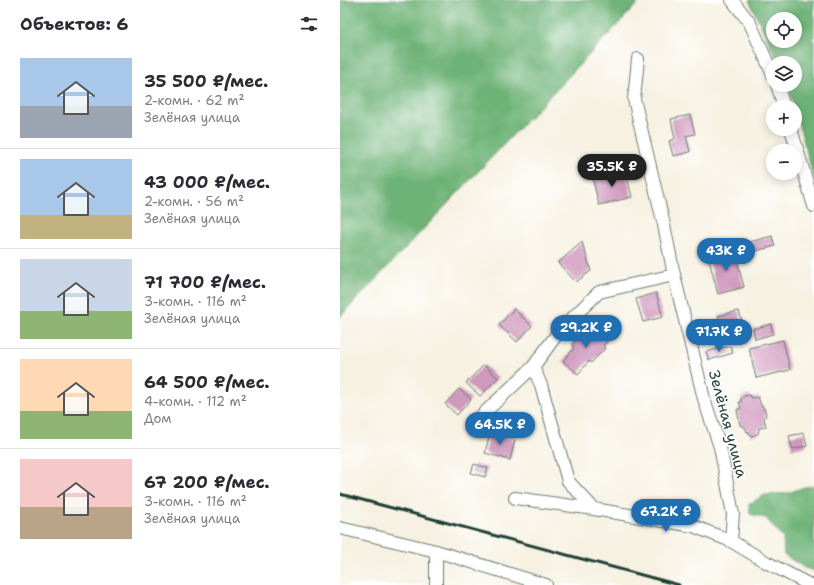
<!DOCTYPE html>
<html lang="ru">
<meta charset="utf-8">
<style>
:root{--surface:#fff;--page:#f2f2f3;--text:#2b2b33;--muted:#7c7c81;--line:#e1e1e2;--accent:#1f6fb2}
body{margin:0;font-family:"Shantell Sans",sans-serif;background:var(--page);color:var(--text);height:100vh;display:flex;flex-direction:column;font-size:15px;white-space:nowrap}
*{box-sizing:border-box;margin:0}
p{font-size:13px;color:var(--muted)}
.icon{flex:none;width:22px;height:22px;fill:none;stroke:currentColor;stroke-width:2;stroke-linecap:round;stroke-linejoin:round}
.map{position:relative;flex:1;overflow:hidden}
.panel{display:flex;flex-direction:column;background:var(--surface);width:340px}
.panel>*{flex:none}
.buttons{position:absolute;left:426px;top:12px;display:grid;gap:8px}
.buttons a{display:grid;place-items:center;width:36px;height:36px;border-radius:50%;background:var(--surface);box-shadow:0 2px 10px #0003;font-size:20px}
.price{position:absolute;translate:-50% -34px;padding:0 9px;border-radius:14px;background:var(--accent);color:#fff;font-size:13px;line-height:26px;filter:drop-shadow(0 1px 2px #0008)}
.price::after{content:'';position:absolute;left:50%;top:24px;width:12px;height:9px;margin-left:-6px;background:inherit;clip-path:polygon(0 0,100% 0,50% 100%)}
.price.active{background:#222;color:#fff}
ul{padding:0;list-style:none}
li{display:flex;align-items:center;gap:12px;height:100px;padding:0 20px}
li+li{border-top:1px solid var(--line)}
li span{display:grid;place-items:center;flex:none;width:112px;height:80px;border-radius:0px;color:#555}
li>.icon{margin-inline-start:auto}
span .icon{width:48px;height:48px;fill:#fffc;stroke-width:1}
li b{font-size:17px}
h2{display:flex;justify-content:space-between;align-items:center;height:48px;padding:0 20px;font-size:17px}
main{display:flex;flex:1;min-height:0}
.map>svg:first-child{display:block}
.forest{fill:#6db276;stroke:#467855;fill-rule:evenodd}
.building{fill:#cf98bd}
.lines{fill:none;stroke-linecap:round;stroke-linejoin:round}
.minor-casing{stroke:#6a7c71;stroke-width:14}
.minor{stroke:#fff;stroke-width:12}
.rail{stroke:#1f3d34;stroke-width:3}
.labels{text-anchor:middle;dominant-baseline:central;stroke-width:3;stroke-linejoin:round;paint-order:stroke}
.street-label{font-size:15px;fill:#1f3d34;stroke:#fff}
</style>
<main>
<section class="panel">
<h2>Объектов: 6<svg class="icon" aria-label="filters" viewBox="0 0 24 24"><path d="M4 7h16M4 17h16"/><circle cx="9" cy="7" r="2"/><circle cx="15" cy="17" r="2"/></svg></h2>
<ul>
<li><span style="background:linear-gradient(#a9c7e8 60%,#9aa5b1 0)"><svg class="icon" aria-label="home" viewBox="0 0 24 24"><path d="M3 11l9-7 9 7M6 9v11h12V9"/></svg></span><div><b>35 500 ₽/мес.</b><p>2-комн. · 62 m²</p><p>Зелёная улица</p></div></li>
<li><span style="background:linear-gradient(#a9c7e8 70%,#c2b280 0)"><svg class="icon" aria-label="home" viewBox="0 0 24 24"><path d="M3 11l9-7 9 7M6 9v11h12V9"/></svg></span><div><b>43 000 ₽/мес.</b><p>2-комн. · 56 m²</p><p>Зелёная улица</p></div></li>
<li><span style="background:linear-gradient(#c9d6e8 65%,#8fb573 0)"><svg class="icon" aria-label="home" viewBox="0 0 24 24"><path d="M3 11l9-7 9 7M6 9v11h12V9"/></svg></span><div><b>71 700 ₽/мес.</b><p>3-комн. · 116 m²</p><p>Зелёная улица</p></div></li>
<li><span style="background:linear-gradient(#ffd9b3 65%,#8fb573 0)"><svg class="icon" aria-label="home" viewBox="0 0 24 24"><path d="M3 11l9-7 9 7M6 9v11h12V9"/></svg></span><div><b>64 500 ₽/мес.</b><p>4-комн. · 112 m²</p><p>Дом</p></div></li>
<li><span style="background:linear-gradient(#f6c9c9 60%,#b9a48a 0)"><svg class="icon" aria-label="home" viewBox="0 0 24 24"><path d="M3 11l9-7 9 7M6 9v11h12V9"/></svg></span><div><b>67 200 ₽/мес.</b><p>3-комн. · 116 m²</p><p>Зелёная улица</p></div></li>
</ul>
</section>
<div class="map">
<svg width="474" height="585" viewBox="0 0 474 585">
<rect width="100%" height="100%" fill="#fff"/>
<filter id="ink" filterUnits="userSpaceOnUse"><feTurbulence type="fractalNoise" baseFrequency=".025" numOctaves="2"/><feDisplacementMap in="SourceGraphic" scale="8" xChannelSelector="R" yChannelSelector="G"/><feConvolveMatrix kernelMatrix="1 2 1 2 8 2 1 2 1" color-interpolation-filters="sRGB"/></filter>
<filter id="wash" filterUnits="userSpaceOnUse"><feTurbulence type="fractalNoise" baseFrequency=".012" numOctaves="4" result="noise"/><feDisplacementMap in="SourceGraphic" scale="16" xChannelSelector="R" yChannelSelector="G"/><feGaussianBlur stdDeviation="0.9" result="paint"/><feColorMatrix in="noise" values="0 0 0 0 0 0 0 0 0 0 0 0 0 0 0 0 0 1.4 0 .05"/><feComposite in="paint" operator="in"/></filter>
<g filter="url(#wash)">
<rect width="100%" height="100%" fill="#f6f1e1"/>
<!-- forest -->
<g class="forest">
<polygon points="0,0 301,0 0,317"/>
<path d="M409 0H474V179L448 85H455V63H439ZM433 19H455V41H433Z"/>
<polygon points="474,486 474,571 465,568 444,555 443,538 426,518 410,514 409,504 425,495 448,493 464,487"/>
</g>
<g id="blocks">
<!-- building -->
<g class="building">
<polygon points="350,115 355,134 346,136 350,152 333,156 329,141 335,139 331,119"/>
<polygon points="286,172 292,197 259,205 253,180"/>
<polygon points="432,236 435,246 404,254 402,244"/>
<polygon points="242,242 251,271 236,282 218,263"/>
<polygon points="394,249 404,287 378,294 368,256"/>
<polygon points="316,293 323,317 303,322 296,299"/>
<polygon points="174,309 192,326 177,342 159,325"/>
<polygon points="399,311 405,333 379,340 376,326 380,324 378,316"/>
<polygon points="431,324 433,334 415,339 413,329"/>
<polygon points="254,325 269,339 263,346 265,348 251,363 249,361 238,374 223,361 233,349 233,342 235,338 238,336 245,336"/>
<polygon points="443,340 450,370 416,378 409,348"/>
<polygon points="390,346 393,353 369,360 366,352"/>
<polygon points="144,365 158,378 140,396 126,383"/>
<polygon points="119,389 131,399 117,415 105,404"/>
<polygon points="409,395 412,398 418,397 421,405 424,408 426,414 424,419 426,427 419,428 418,434 411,436 409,432 407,432 405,427 400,425 397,410 401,408 399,402 401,402 401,399 404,396"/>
<polygon points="150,433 175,440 170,460 145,453"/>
<polygon points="464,433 467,446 452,449 449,436"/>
<polygon points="134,464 148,468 145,477 131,473"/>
</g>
</g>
</g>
<g filter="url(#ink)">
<use href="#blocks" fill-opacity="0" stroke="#6a7c71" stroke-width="1"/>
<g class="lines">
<!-- minor casing -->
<g class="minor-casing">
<g id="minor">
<polyline points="392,0 410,23 433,75"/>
<polyline points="298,59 294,99 324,225 334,275 364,399 380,447 393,514 391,541"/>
<polyline points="437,85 444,107"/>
<polyline points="451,129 474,206"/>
<polyline points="193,367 201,385 228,481 254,509"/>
<polyline points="142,415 193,367 220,330 259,292 334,275"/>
<polyline points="175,498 254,509 353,526 391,541 426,562 470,585"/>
<polyline points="0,528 96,551 206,585"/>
<polyline points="96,551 96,585"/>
</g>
</g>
<!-- minor -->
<use href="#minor" class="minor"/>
<!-- rail -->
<polyline class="rail" points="0,494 339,585"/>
</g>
</g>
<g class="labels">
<!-- street labels -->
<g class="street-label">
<text transform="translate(388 424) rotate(75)">Зелёная улица</text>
</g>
</g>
</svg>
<div class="buttons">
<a><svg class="icon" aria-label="locate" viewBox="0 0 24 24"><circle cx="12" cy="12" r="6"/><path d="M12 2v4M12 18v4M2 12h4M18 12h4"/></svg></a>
<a><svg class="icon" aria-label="layers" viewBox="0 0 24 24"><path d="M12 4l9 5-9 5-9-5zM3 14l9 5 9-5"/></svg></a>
<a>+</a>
<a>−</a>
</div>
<b class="price active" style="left:272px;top:188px">35.5K ₽</b>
<b class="price" style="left:386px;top:272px">43K ₽</b>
<b class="price" style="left:246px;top:349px">29.2K ₽</b>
<b class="price" style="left:379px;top:353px">71.7K ₽</b>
<b class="price" style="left:160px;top:446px">64.5K ₽</b>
<b class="price" style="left:326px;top:533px">67.2K ₽</b>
</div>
</main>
